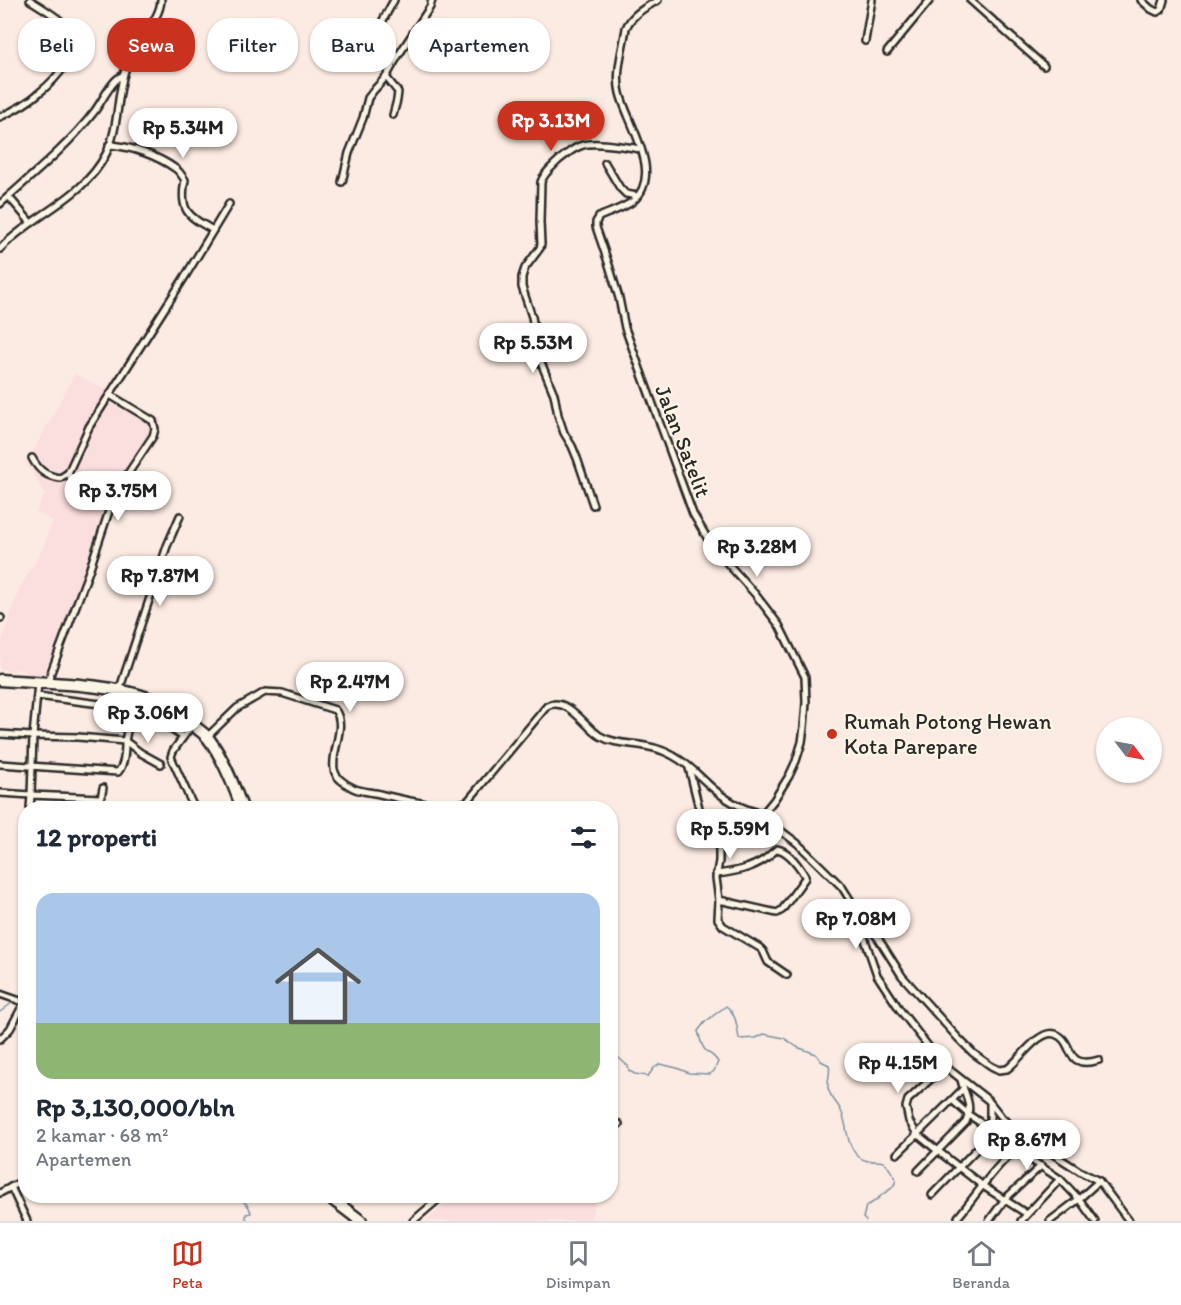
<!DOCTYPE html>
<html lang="id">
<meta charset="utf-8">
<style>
:root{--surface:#fff;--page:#f2f2f3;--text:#1f2937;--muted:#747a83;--line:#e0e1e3;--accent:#c8321e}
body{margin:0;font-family:Itim,sans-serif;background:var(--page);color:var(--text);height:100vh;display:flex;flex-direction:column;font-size:22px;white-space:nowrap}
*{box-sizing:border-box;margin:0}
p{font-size:20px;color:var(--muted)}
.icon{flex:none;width:33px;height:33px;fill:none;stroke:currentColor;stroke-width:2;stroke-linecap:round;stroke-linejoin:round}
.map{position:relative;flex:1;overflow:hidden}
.sheet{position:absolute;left:18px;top:801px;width:600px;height:402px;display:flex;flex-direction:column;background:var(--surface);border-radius:24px;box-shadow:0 2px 4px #0004}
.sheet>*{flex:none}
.hud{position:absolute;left:18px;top:18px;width:600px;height:54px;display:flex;gap:12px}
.needle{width:39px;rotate:122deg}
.controls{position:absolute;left:1096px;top:717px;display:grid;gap:12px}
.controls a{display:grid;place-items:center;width:66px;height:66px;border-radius:50%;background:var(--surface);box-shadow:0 2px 4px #0004;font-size:30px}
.price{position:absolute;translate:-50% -51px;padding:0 14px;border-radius:21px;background:#fff;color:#222;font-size:20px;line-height:39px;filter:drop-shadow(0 2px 3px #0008)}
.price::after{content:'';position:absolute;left:50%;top:36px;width:18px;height:14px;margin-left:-9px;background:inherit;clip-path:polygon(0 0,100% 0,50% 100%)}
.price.on{background:var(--accent);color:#fff}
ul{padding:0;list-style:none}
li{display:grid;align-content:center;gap:12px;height:318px;padding:0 18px}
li+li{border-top:2px solid var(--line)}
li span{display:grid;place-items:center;height:186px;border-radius:18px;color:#555}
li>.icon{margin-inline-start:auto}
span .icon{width:108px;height:108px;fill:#fffc;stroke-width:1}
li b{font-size:26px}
h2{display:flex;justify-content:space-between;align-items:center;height:72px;padding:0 18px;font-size:26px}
.chip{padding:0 21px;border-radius:24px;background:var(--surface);box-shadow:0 2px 4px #0004;font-size:21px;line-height:54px}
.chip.on{background:var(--accent);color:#fff}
.dock{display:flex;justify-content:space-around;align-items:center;height:84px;border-top:2px solid var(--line);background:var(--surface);font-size:16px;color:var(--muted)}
.dock a{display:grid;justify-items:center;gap:3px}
.dock .on{color:var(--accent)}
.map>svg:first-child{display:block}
.built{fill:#fbdede}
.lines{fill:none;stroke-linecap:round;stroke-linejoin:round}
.stream{stroke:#7792a5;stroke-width:1.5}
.street-casing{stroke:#2b2b2b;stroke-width:10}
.highway-casing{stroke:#2b2b2b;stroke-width:15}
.street{stroke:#fcf5e5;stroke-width:5}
.highway{stroke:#fcf5e5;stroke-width:10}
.poi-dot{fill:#c8321e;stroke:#fcf5e5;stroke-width:2}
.labels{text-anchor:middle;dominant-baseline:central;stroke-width:4.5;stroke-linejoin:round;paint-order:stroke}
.street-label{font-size:22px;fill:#2b2b2b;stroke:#fcf5e5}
.poi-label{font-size:22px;fill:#2b2b2b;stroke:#fcf5e5;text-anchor:start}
</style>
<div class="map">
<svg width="1181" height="1221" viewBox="0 0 1181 1221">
<rect width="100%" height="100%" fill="#fcebe2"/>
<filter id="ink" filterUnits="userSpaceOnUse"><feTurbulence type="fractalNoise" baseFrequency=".0167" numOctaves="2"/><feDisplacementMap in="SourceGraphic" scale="12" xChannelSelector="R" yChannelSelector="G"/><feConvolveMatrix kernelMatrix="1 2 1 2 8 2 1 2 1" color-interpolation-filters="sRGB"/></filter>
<g filter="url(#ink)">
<!-- built -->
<g class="built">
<polygon points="75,374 162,419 158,442 111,499 78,594 67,622 43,675 39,674 38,678 26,676 25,671 21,669 10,671 0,669 0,647 19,589 41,552 53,521 36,512 45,494 27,463"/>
<polygon points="457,1196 597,1196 590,1221 426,1221"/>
</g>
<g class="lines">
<!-- stream -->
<g class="stream">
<polyline points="0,1012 13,1002"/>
<path d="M610 1049 612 1052 628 1066 629 1071 635 1074 648 1076 654 1068 660 1064 677 1068 689 1073 710 1074 714 1071 718 1062C715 1056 711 1055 706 1051 701 1046 700 1038 698 1031L705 1022 726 1006C737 1014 737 1028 739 1039L756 1038 764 1034 784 1038 797 1047 816 1054 821 1061 829 1065C831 1073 827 1080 828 1088 830 1098 839 1104 842 1113 848 1128 846 1146 859 1157 869 1165 878 1158 885 1163 889 1167 892 1174 896 1179 894 1189 890 1189 883 1194 877 1199 874 1203 866 1206L863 1218 866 1221"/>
<path d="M218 1196 219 1199 226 1201 232 1197C241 1199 249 1203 251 1213L246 1214V1219L249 1221"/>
<polyline points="268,1221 273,1221"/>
</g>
<!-- street casing -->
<g class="street-casing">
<g id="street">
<polyline points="970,0 1044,66"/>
<polyline points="1141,0 1151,9 1157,12 1161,10 1164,0"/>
<polyline points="865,41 872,0"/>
<polyline points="887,52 930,0"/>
<polyline points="364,55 394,0"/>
<polyline points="386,77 398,92 397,100 393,115"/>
<path d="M0 117C13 111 28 103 39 93 54 81 83 51 71 31 65 21 41 7 30 0"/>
<path d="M109 145C131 146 158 156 176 169 180 172 182 176 185 180 179 211 188 216 213 230"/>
<polyline points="605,163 620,188 626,194 637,196"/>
<polyline points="342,182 349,153 363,118 368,98 374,90 386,77 398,56 430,7 432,0"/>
<polyline points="9,197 31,223"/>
<path d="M0 204C32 175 67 147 94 112 102 102 112 79 122 76"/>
<path d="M0 249C32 215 84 198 106 154 120 127 116 91 127 65 130 58 133 50 137 44 146 30 160 17 161 0"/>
<path d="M32 458C39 471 46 476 60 478L68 473"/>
<polyline points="114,499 72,481 68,473 89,427 186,275 229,204"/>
<path d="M593 505 577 458 572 446 564 433 558 415 554 394 540 360 532 317 522 287V277L525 268 540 248 541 244 540 222 541 182C544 173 552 167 559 160 567 154 574 147 583 145 597 141 626 147 641 149"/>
<polyline points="0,618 1,618"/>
<polyline points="47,683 89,571 115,493 153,436 155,429 153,421 110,395"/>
<polyline points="119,691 167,546 180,516"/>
<polyline points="37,696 132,708 166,726 183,737"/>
<polyline points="192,725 173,751 171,757 194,808"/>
<polyline points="0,734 33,736 38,683"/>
<path d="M207 737 237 708 265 692 282 693 335 710C347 726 331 750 334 769 335 777 345 784 353 788 359 791 368 792 375 793 397 798 431 807 453 805 457 805 462 803 466 802"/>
<polyline points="125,741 141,753 161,764"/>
<path d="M0 764 118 772C125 764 125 751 125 741"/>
<polyline points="689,768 702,820 713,836 719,848 719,861 716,878 719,900 718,919 723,926 760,948 763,951 768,962 787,975"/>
<polyline points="0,793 31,795 33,736 78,737 125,741 135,694"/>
<polyline points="30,808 31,795 101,798 103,788"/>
<path d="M462 808 547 706C568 696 585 727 600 736 614 744 630 743 645 746 657 748 670 753 680 760 690 766 699 776 708 784 722 797 741 809 760 813L765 811 774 800 789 776 796 761 802 742 804 727 806 702 805 677 779 625 755 594 712 546 693 514 625 328 619 298 609 265 596 227V222L599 217C610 212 624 208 633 201 665 174 627 123 620 93 615 72 623 49 626 28 632 14 645 8 658 0"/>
<polyline points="761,813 768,821 797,843 842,887 859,914 862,931 877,975 900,1010 942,1064 988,1100 1003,1119 1025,1136 1081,1172 1099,1181 1129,1221"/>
<path d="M716 874C734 872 750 869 765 859 769 856 773 852 777 849 789 851 799 866 805 876V878L782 910 777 913 719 900"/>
<polyline points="24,882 26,862"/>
<path d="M860 916 878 938 902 976 958 1038 973 1053 991 1066 999 1070 1007 1069C1019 1061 1039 1029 1055 1034 1075 1040 1063 1071 1099 1060"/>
<polyline points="0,994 26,1003"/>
<polyline points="0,1039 10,1029 24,1003"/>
<polyline points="942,1064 934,1076 908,1100 906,1107 909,1121 917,1134 938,1151 983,1186 1027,1214"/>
<polyline points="952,1100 969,1115 990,1129"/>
<polyline points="610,1122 619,1124"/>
<polyline points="1025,1136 1016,1150 1060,1179 1079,1199 1095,1221"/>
<polyline points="897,1154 963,1089"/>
<path d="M918 1171 966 1122C973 1104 965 1096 961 1080"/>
<polyline points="11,1187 27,1221"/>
<polyline points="0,1193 26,1179"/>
<polyline points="932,1195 992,1133"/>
<path d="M958 1217C975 1197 996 1164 1016 1150L990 1131V1105"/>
<polyline points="413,1221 442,1196"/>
<polyline points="989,1221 1005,1199 1041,1166"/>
<polyline points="1021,1221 1060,1179"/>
<polyline points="1050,1221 1079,1199 1099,1181"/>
</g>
</g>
<!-- highway casing -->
<g class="highway-casing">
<g id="highway">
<path d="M0 680C50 684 103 682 151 699 165 704 178 714 190 723 196 728 203 732 208 738 223 757 234 786 242 808"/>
<polyline points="328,1196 361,1221"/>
</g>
</g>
<!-- street -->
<use href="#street" class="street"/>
<!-- highway -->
<use href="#highway" class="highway"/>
</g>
</g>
<!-- markers -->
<circle class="poi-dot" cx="832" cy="734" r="6"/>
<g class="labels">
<!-- street labels -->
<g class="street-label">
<text transform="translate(683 441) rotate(69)">Jalan Satelit</text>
</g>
<!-- poi labels -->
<g class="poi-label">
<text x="844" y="721">Rumah Potong Hewan<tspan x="844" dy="25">Kota Parepare</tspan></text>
</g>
</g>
</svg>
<div class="controls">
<a><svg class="needle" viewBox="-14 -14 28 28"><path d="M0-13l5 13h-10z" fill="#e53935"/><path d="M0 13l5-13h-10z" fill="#747a83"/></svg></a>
</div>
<b class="price on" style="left:551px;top:152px">Rp 3.13M</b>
<b class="price" style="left:183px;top:159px">Rp 5.34M</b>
<b class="price" style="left:533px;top:374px">Rp 5.53M</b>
<b class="price" style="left:118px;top:522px">Rp 3.75M</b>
<b class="price" style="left:757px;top:578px">Rp 3.28M</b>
<b class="price" style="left:160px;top:607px">Rp 7.87M</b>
<b class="price" style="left:350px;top:713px">Rp 2.47M</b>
<b class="price" style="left:148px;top:744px">Rp 3.06M</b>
<b class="price" style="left:730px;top:860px">Rp 5.59M</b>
<b class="price" style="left:856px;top:950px">Rp 7.08M</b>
<b class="price" style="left:898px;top:1094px">Rp 4.15M</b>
<b class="price" style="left:1027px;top:1171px">Rp 8.67M</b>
<div class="hud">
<a class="chip">Beli</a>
<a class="chip on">Sewa</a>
<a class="chip">Filter</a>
<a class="chip">Baru</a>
<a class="chip">Apartemen</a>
</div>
<section class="sheet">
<h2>12 properti<svg class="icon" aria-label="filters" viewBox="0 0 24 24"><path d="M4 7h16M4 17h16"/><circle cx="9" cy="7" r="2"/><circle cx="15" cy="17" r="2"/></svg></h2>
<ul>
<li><span style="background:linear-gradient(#a9c7e8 70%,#8fb573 0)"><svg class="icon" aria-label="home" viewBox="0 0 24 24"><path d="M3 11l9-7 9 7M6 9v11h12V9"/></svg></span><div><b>Rp 3,130,000/bln</b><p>2 kamar · 68 m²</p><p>Apartemen</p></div></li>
</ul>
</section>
</div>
<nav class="dock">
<a class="on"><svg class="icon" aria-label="map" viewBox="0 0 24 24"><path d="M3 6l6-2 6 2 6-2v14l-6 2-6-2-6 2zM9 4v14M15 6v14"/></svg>Peta</a>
<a><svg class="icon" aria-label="saved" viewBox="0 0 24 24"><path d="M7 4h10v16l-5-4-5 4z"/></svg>Disimpan</a>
<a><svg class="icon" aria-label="home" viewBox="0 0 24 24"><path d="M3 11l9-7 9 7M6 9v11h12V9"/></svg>Beranda</a>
</nav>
